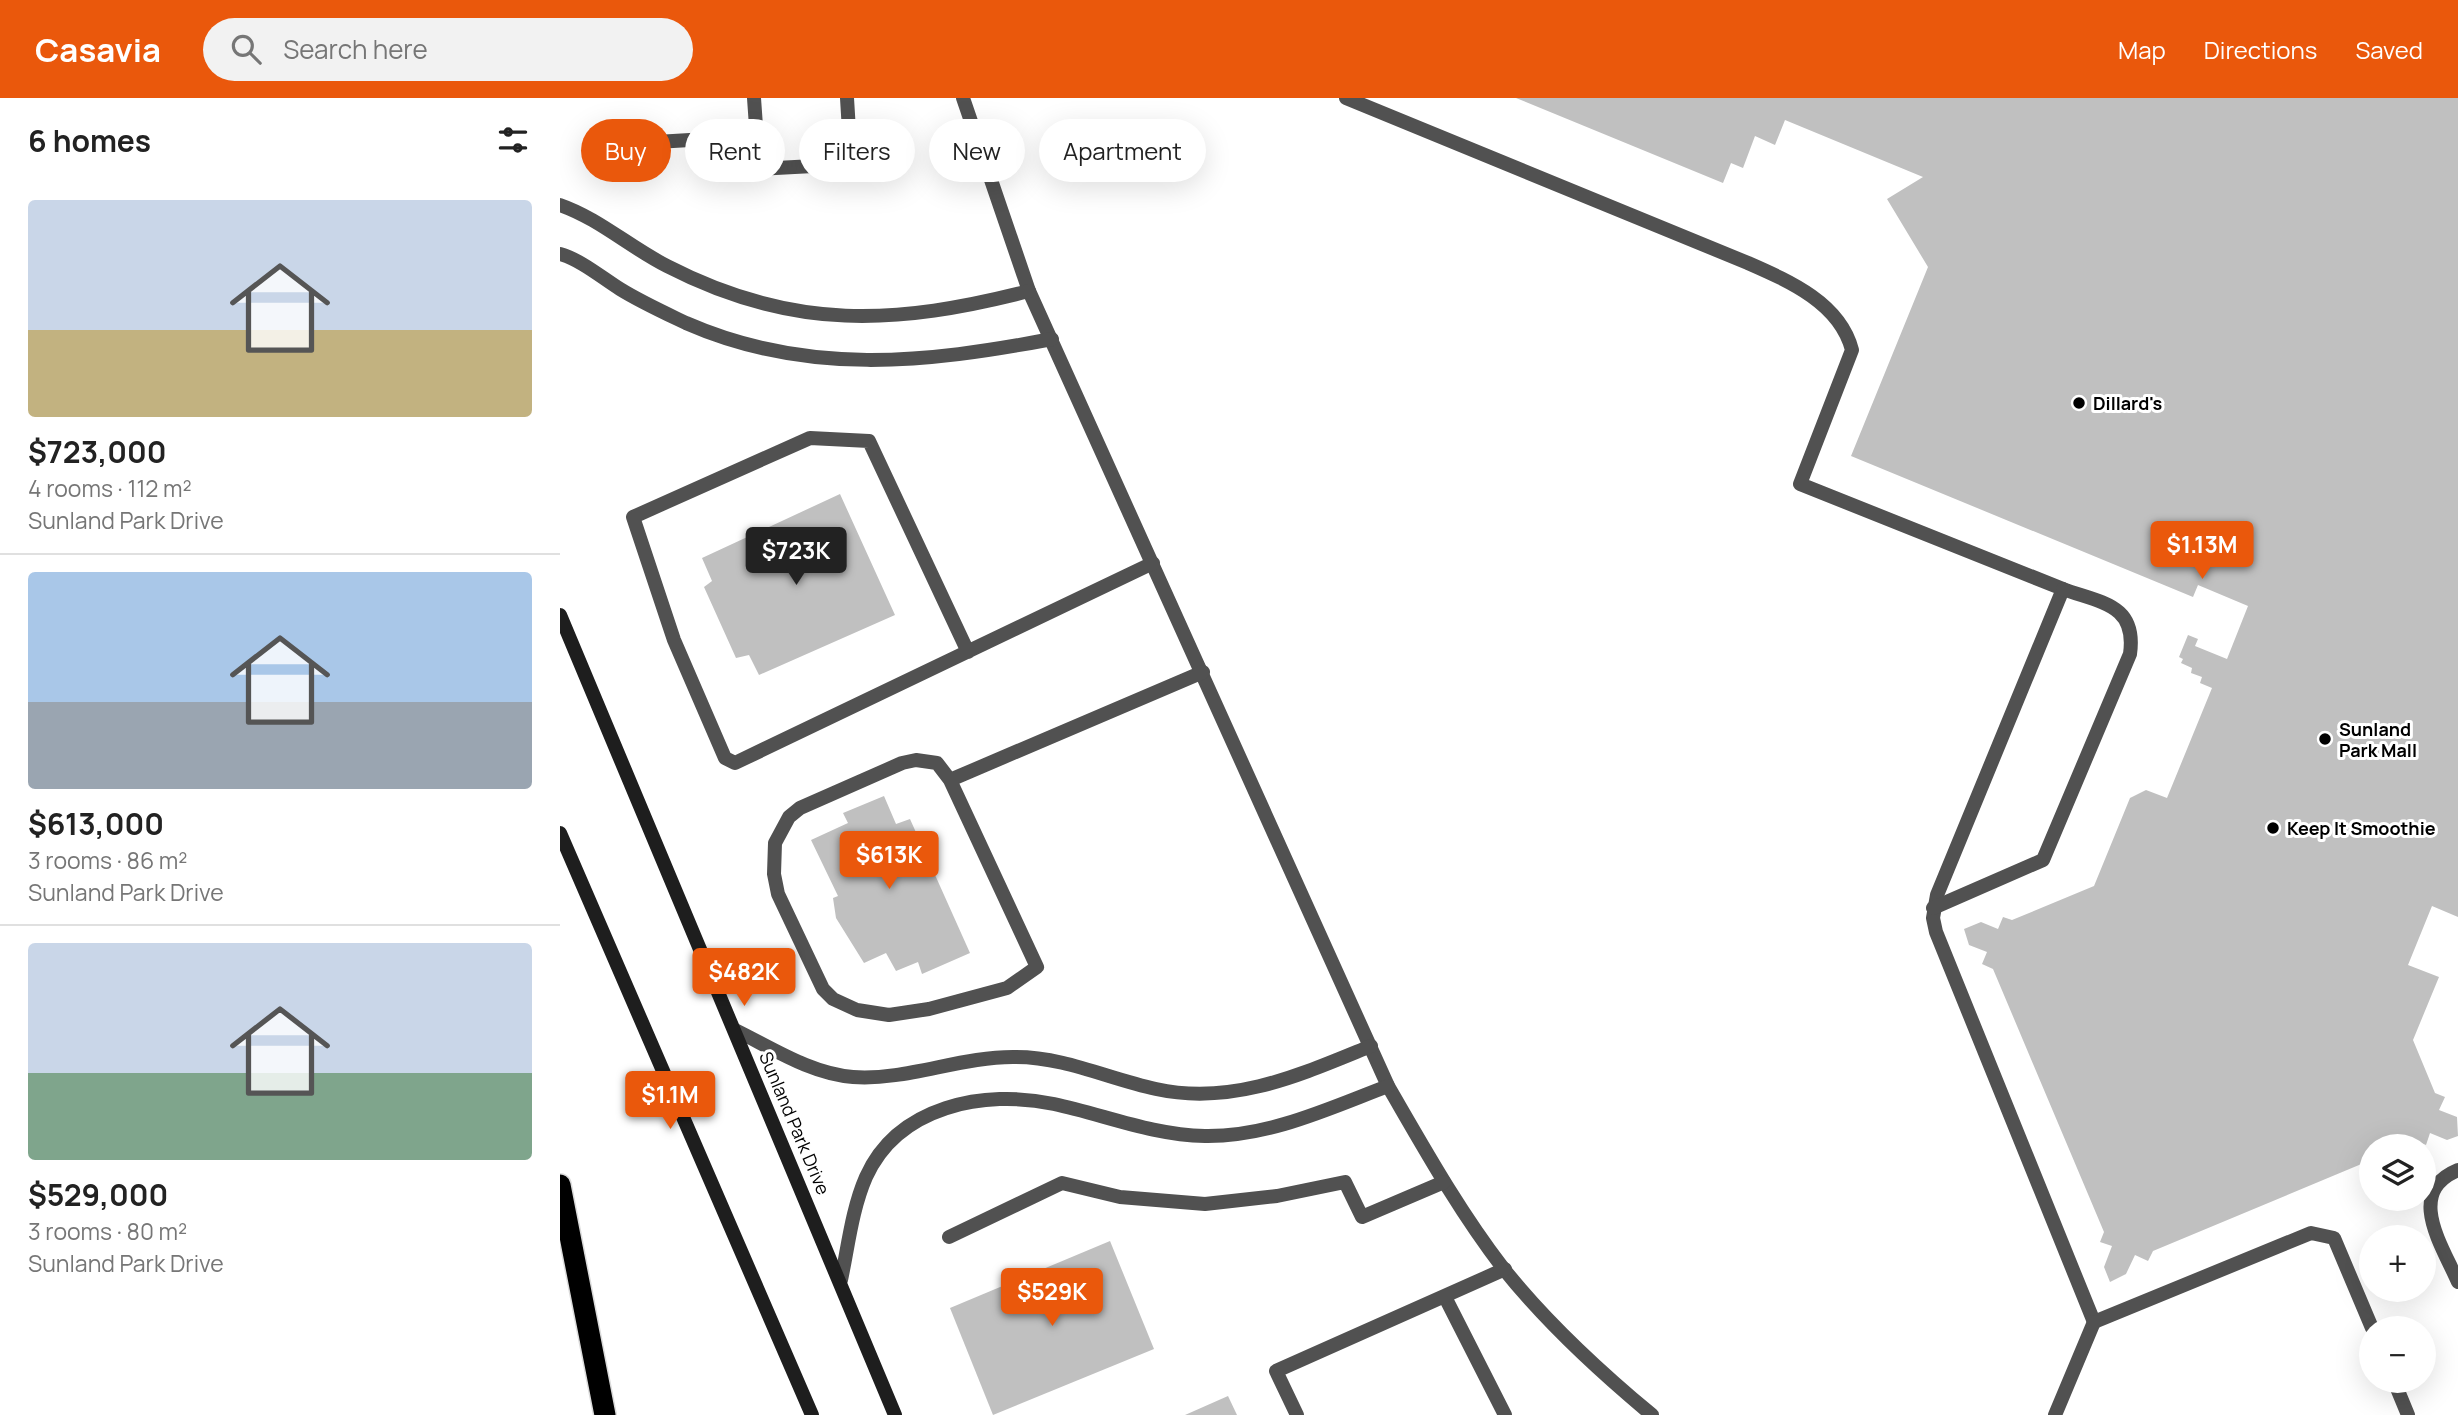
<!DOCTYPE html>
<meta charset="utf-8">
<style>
:root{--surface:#fff;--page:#f2f2f2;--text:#222;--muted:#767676;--line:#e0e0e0;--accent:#ea580c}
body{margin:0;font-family:Manrope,sans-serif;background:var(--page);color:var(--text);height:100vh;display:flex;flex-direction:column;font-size:26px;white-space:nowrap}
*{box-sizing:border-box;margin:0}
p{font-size:23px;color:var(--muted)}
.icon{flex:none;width:38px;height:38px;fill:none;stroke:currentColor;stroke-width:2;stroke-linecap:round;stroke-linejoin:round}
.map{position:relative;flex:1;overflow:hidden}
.sheet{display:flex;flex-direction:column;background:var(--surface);width:560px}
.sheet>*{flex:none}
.top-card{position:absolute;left:21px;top:21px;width:665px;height:63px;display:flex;gap:14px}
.controls{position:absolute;left:1799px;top:1036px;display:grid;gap:14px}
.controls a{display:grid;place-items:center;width:77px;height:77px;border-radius:50%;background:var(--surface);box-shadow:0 7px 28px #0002;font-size:35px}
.price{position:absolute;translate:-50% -60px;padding:0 16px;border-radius:7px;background:var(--accent);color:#fff;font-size:23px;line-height:46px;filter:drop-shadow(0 2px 4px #0008)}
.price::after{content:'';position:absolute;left:50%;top:42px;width:21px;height:16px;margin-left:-10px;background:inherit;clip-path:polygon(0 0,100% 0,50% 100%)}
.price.active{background:#222;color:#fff}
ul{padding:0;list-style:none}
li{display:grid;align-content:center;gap:14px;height:371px;padding:0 28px}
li+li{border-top:2px solid var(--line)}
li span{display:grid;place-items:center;height:217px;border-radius:7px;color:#555}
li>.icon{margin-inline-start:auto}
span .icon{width:126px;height:126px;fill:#fffc;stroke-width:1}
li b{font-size:30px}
h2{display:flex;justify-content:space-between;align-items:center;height:84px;padding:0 28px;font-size:30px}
.tag{padding:0 24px;border-radius:32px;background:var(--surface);box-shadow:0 7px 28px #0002;font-size:24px;line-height:63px}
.tag.active{background:var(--accent);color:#fff}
header{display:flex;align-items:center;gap:42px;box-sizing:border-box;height:98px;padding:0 35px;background:var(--accent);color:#fff}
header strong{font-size:33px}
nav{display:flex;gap:38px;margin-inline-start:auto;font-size:24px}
.search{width:490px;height:63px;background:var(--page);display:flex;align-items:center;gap:18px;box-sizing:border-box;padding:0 24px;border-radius:38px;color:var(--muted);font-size:26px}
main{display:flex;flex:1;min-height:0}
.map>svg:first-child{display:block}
.building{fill:#c0c0c0}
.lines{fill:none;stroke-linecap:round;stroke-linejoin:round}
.motorway-casing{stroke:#dbdbdb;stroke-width:24}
.service{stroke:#515151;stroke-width:14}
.secondary{stroke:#1e1e1e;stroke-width:14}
.motorway{stroke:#000;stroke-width:21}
.poi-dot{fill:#000;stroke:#fff;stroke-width:2.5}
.labels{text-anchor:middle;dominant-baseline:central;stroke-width:6;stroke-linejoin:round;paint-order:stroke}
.poi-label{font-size:18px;font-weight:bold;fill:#000;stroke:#fff;text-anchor:start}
.street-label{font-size:18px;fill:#000;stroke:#fff}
</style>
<header>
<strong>Casavia</strong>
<div class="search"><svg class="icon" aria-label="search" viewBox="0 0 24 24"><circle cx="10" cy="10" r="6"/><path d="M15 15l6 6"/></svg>Search here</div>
<nav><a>Map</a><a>Directions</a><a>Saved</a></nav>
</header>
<main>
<section class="sheet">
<h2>6 homes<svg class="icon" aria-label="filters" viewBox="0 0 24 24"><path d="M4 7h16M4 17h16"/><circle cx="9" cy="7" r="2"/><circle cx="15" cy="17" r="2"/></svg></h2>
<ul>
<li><span style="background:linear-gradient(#c9d6e8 60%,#c2b280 0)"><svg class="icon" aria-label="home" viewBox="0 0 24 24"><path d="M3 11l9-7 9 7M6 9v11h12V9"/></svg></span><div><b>$723,000</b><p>4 rooms · 112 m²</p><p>Sunland Park Drive</p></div></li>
<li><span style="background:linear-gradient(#a9c7e8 60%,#9aa5b1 0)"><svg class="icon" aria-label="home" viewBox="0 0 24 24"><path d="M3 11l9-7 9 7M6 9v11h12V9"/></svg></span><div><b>$613,000</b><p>3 rooms · 86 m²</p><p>Sunland Park Drive</p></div></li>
<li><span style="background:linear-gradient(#c9d6e8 60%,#7fa58c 0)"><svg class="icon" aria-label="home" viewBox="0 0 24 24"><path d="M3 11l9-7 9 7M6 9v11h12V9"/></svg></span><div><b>$529,000</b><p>3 rooms · 80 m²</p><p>Sunland Park Drive</p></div></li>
</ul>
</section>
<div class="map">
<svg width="1898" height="1317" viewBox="0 0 1898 1317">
<rect width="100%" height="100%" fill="#fff"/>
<!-- building -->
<g class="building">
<polygon points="956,0 1898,0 1898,819 1872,808 1848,867 1879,879 1853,942 1875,995 1885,999 1879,1012 1897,1019 1898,1038 1887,1042 1870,1035 1866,1047 1857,1043 1844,1048 1811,1048 1811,1062 1593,1153 1588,1163 1575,1157 1566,1176 1550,1184 1544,1169 1552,1148 1540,1144 1544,1134 1433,871 1422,866 1427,854 1409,847 1404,831 1421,824 1438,831 1443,819 1452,822 1534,788 1570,700 1586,692 1607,700 1652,590 1640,585 1642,579 1631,575 1632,570 1621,565 1623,561 1619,559 1628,537 1638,541 1635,548 1667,561 1688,508 1638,487 1633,499 1291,358 1368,169 1327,101 1363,79 1225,22 1215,47 1195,38 1183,70 1171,65 1163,85"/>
<polygon points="280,396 335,517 199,577 189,557 176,560 144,489 152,483 142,460"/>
<polygon points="324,698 336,726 350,721 410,855 362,876 358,864 336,873 326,855 304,865 276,820 273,800 278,798 251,742 288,725 283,715"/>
<polygon points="550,1143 594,1251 433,1317 390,1210"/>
<polygon points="668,1298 677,1317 625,1317"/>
</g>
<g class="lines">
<!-- motorway casing -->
<g class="motorway-casing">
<polyline id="motorway" points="0,1087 45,1317"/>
</g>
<!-- service -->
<g class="service">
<polyline points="194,0 199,71 291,66 287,0"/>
<path d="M403 0 469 193 828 988C864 1050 899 1113 943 1170 986 1224 1039 1273 1092 1317"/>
<path d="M786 0 1188 165C1229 183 1280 205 1292 252L1240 386 1503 491 1377 797 1373 820 1376 834 1534 1224 1751 1135 1774 1140 1812 1230"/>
<polyline points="46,47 197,38"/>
<path d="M0 107C38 120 71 150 107 168 233 233 336 227 469 193"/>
<path d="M0 156C21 162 41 179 60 191 81 204 103 214 126 225 247 278 366 265 492 241"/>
<polyline points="408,554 309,343 250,340 73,419 114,542 165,660 175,665 593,465"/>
<polyline points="390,682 377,665 356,662 342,665 240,710 229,719 215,745 214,776 218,796 263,891 273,901 297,912 329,917 369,911 447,890 477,869 390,682 643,574"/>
<path d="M1373 810 1483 762 1570 556C1577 506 1541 505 1503 491"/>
<path d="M175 932C212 950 251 976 293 979 346 983 401 958 456 959 505 959 549 981 596 991 673 1008 742 976 811 948"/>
<path d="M1898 1072C1845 1094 1882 1147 1898 1184"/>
<polyline points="389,1139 502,1085 560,1099 645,1106 717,1098 785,1084 802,1119 884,1084"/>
<path d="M281 1182C288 1149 292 1111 306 1079 338 1008 424 991 494 1006 545 1017 592 1037 645 1038 709 1039 770 1010 828 988"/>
<polyline points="885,1199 945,1317"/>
<polyline points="1834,1283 1848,1317"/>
<polyline points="737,1317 716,1273 945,1171"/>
<polyline points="1495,1317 1534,1224"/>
</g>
<!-- secondary -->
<g class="secondary">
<polyline points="0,517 335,1317"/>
<polyline points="0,735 252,1317"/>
</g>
<!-- motorway -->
<use href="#motorway" class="motorway"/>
</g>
<!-- markers -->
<g class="poi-dot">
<circle cx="1519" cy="305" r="7"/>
<circle cx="1765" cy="641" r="7"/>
<circle cx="1713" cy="730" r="7"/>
</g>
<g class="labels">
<!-- poi labels -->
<g class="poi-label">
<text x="1533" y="305">Dillard's</text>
<text x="1779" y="631">Sunland<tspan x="1779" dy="21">Park Mall</tspan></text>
<text x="1727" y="730">Keep It Smoothie</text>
</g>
<!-- street labels -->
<g class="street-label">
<text transform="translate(235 1025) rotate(67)">Sunland Park Drive</text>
</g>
</g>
</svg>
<div class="controls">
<a><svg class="icon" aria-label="layers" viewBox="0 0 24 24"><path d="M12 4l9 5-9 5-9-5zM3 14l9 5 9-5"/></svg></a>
<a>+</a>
<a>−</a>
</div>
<b class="price" style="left:1642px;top:483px">$1.13M</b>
<b class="price active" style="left:236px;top:489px">$723K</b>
<b class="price" style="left:329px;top:793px">$613K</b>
<b class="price" style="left:184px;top:910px">$482K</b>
<b class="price" style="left:110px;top:1033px">$1.1M</b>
<b class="price" style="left:492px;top:1230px">$529K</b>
<div class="top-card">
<a class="tag active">Buy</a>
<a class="tag">Rent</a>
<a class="tag">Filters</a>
<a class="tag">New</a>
<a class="tag">Apartment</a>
</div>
</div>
</main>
